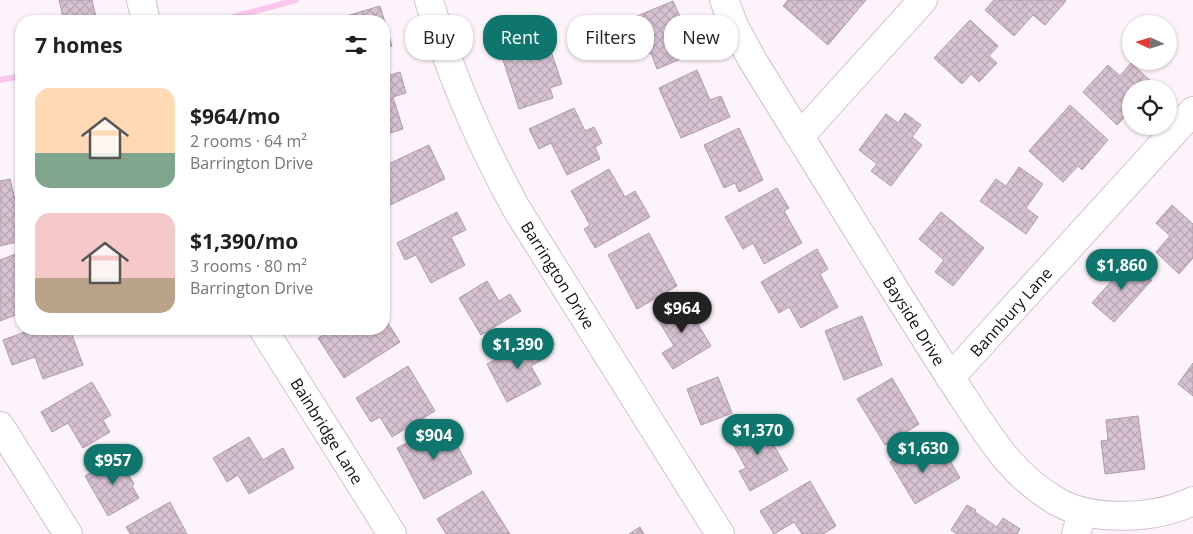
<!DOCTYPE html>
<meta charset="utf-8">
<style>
:root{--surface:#fff;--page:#f2f2f2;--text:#202124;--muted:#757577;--accent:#0f766e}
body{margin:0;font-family:"Open Sans",sans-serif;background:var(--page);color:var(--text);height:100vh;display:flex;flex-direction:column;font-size:19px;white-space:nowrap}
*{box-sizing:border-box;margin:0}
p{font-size:16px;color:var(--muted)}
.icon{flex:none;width:28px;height:28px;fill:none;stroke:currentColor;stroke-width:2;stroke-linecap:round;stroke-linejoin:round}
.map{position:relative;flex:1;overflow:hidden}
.side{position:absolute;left:15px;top:15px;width:375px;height:320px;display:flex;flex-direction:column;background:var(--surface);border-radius:20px;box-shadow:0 1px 4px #0004}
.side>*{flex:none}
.guide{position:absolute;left:405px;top:15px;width:475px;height:45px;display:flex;gap:10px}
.needle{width:32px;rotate:274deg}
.fabs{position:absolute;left:1122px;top:15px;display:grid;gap:10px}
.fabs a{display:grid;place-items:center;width:55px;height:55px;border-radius:50%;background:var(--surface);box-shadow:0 1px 4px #0004;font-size:25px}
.price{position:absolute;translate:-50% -42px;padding:0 11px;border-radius:18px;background:var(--accent);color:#fff;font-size:16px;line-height:32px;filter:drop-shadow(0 1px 2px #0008)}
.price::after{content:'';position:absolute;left:50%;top:30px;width:15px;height:11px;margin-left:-8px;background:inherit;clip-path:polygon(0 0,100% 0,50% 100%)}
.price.active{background:#222;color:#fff}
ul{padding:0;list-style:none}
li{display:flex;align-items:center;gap:15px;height:125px;padding:0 20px}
li span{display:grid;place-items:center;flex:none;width:140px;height:100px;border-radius:15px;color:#555}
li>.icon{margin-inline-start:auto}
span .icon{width:60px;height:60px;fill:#fffc;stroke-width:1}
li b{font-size:21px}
h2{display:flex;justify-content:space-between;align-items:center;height:60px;padding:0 20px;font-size:21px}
.tag{padding:0 18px;border-radius:20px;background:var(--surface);box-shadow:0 1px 4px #0004;font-size:18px;line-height:45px}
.tag.active{background:var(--accent);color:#fff}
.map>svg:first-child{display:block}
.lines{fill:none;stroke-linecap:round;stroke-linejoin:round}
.stream{stroke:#f9c6ee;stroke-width:6}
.building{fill:url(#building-cross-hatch);stroke:#b09cab}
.minor-casing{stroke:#d4c0cf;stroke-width:30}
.minor{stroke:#fff;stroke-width:28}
.labels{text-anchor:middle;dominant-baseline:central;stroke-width:4;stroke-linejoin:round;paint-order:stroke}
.street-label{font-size:16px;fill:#140e13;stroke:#fff}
</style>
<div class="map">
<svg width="1193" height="534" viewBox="0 0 1193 534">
<defs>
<pattern id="building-cross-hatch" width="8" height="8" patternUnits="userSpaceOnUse" patternTransform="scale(1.25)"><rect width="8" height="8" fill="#d7c2d2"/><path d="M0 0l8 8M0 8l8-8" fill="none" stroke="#b8a6b3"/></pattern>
</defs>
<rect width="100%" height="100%" fill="#fdf4fb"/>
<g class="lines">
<!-- stream -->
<g class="stream">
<polyline points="219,21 296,0"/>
<polyline points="0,80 21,76"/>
</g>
</g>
<!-- building -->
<g class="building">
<polygon points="59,0 92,0 97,21 64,21"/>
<polygon points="788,0 866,0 828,45 783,6"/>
<polygon points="994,0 1065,0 1066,1 1045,25 1033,15 1014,36 985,10"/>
<polygon points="673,1 681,19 674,22 688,56 657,69 651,53 633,60 618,24"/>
<polygon points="380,6 392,46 384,48 384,21 330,21"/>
<polygon points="970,20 998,46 989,56 997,63 979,82 971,74 962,84 934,58"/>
<polygon points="548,42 562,84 550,88 553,98 519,109 502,57"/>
<polygon points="1131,63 1155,85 1151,89 1131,89 1131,110 1117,125 1083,92 1108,65 1120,76"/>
<polygon points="697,70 710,100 721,96 730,117 681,138 659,88"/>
<polygon points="400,72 406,93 393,97 403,129 384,135 384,77"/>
<polygon points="1070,105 1108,140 1082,170 1078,166 1063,182 1029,151"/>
<polygon points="574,108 585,131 594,127 602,143 595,147 600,159 567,175 551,143 539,149 529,129"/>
<polygon points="905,113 921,125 912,137 922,145 891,186 871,171 877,164 859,150 886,114 898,123"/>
<polygon points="739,128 763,180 739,192 735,183 724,188 704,145"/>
<polygon points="429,145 445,179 388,206 384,197 384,166"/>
<polygon points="1019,167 1043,184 1026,208 1038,217 1026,234 980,201 996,179 1006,186"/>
<polygon points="609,169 625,197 635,191 650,217 595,248 584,229 590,225 571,191"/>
<polygon points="10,179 21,224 21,241 0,246 0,181"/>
<polygon points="777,188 789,208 784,211 802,243 764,264 753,243 743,249 725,217"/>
<polygon points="1172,205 1193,224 1193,258 1179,274 1156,252 1170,236 1156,223"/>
<polygon points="457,212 466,230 451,237 465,265 431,283 416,255 405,260 397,243"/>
<polygon points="941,212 984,248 953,286 935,272 944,260 919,239"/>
<polygon points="649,233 677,286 637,309 608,255"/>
<polygon points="817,249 828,269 820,274 838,307 801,328 789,307 779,313 761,282"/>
<polygon points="21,252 21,313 0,321 0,260"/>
<polygon points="1130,260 1152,280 1114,322 1092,303"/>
<polygon points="487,281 499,301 510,294 521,311 481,335 459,298"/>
<polygon points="683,299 711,346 673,369 662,353 674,346 655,315"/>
<polygon points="862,316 882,365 844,380 825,331"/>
<polygon points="384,317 400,342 344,378 318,338 333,329 384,329"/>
<polygon points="33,329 55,329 57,334 70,329 83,365 43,379 35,357 12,365 3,340"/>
<polygon points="537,338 547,357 531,366 541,384 507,402 487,364"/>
<polygon points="1193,363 1193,396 1178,384"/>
<polygon points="408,366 435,411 392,437 380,417 371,422 356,398"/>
<polygon points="718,377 732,413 701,425 687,389"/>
<polygon points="892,378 919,424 885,445 857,399"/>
<polygon points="92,382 111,415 103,420 110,432 83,448 68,423 52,432 41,412"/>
<polygon points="1138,416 1145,469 1105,474 1101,441 1108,440 1106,420"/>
<polygon points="760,421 788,470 750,491 739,471 746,468 730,439"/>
<polygon points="445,423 472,473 424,499 397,448"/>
<polygon points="249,437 263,460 283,448 294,468 249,494 238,475 227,482 213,458"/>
<polygon points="919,445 931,467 948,457 960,478 915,504 890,462"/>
<polygon points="118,457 134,484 132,486 139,498 108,516 85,476"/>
<polygon points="810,481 836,526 823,534 802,534 794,522 774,534 760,511"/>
<polygon points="483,491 510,534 446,534 437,519"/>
<polygon points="170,502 187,534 130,534 126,527"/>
<polygon points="967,505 976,510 975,512 997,527 1003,518 1020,529 1017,534 957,534 951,530"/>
<polygon points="640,527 644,534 629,534"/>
</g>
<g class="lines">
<!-- minor casing -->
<g class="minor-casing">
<g id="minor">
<polyline points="141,0 146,21"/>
<path d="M429 0C449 73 480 142 516 208L720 534"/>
<path d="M724 0 735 28 753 61C801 139 850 217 898 295 920 330 942 365 965 400 992 441 1013 476 1058 502 1094 522 1156 519 1193 501"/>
<polyline points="800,136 923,0"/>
<polyline points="263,329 392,534"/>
<polyline points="950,378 1193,111"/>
<polyline points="0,426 68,534"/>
<polyline points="1076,534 1082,512"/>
</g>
</g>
<!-- minor -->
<use href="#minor" class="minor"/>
</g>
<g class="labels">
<!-- street labels -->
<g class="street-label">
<text transform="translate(558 275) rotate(58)">Barrington Drive</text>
<text transform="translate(1011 312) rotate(-48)">Bannbury Lane</text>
<text transform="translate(914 321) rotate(58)">Bayside Drive</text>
<text transform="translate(327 431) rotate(58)">Bainbridge Lane</text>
</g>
</g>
</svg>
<div class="fabs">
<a><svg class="needle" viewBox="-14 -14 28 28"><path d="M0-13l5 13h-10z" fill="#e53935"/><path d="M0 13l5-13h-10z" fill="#757577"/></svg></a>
<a><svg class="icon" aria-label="locate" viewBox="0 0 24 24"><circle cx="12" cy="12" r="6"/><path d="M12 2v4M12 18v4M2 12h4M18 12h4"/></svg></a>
</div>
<b class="price" style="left:1122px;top:291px">$1,860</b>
<b class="price active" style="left:682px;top:334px">$964</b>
<b class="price" style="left:518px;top:370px">$1,390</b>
<b class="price" style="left:758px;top:456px">$1,370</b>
<b class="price" style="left:434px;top:461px">$904</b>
<b class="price" style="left:923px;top:474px">$1,630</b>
<b class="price" style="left:113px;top:486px">$957</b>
<div class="guide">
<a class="tag">Buy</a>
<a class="tag active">Rent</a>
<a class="tag">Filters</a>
<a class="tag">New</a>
</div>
<section class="side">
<h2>7 homes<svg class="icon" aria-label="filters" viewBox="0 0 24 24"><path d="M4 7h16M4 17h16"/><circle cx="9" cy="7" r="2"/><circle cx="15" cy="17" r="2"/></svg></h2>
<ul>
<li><span style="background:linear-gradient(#ffd9b3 65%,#7fa58c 0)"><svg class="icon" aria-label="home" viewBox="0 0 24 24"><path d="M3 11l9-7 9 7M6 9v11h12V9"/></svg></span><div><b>$964/mo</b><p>2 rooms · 64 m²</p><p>Barrington Drive</p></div></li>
<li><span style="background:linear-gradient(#f6c9c9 65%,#b9a48a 0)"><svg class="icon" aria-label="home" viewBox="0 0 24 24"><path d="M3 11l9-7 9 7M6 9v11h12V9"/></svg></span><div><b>$1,390/mo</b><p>3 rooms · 80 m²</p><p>Barrington Drive</p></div></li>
</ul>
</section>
</div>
